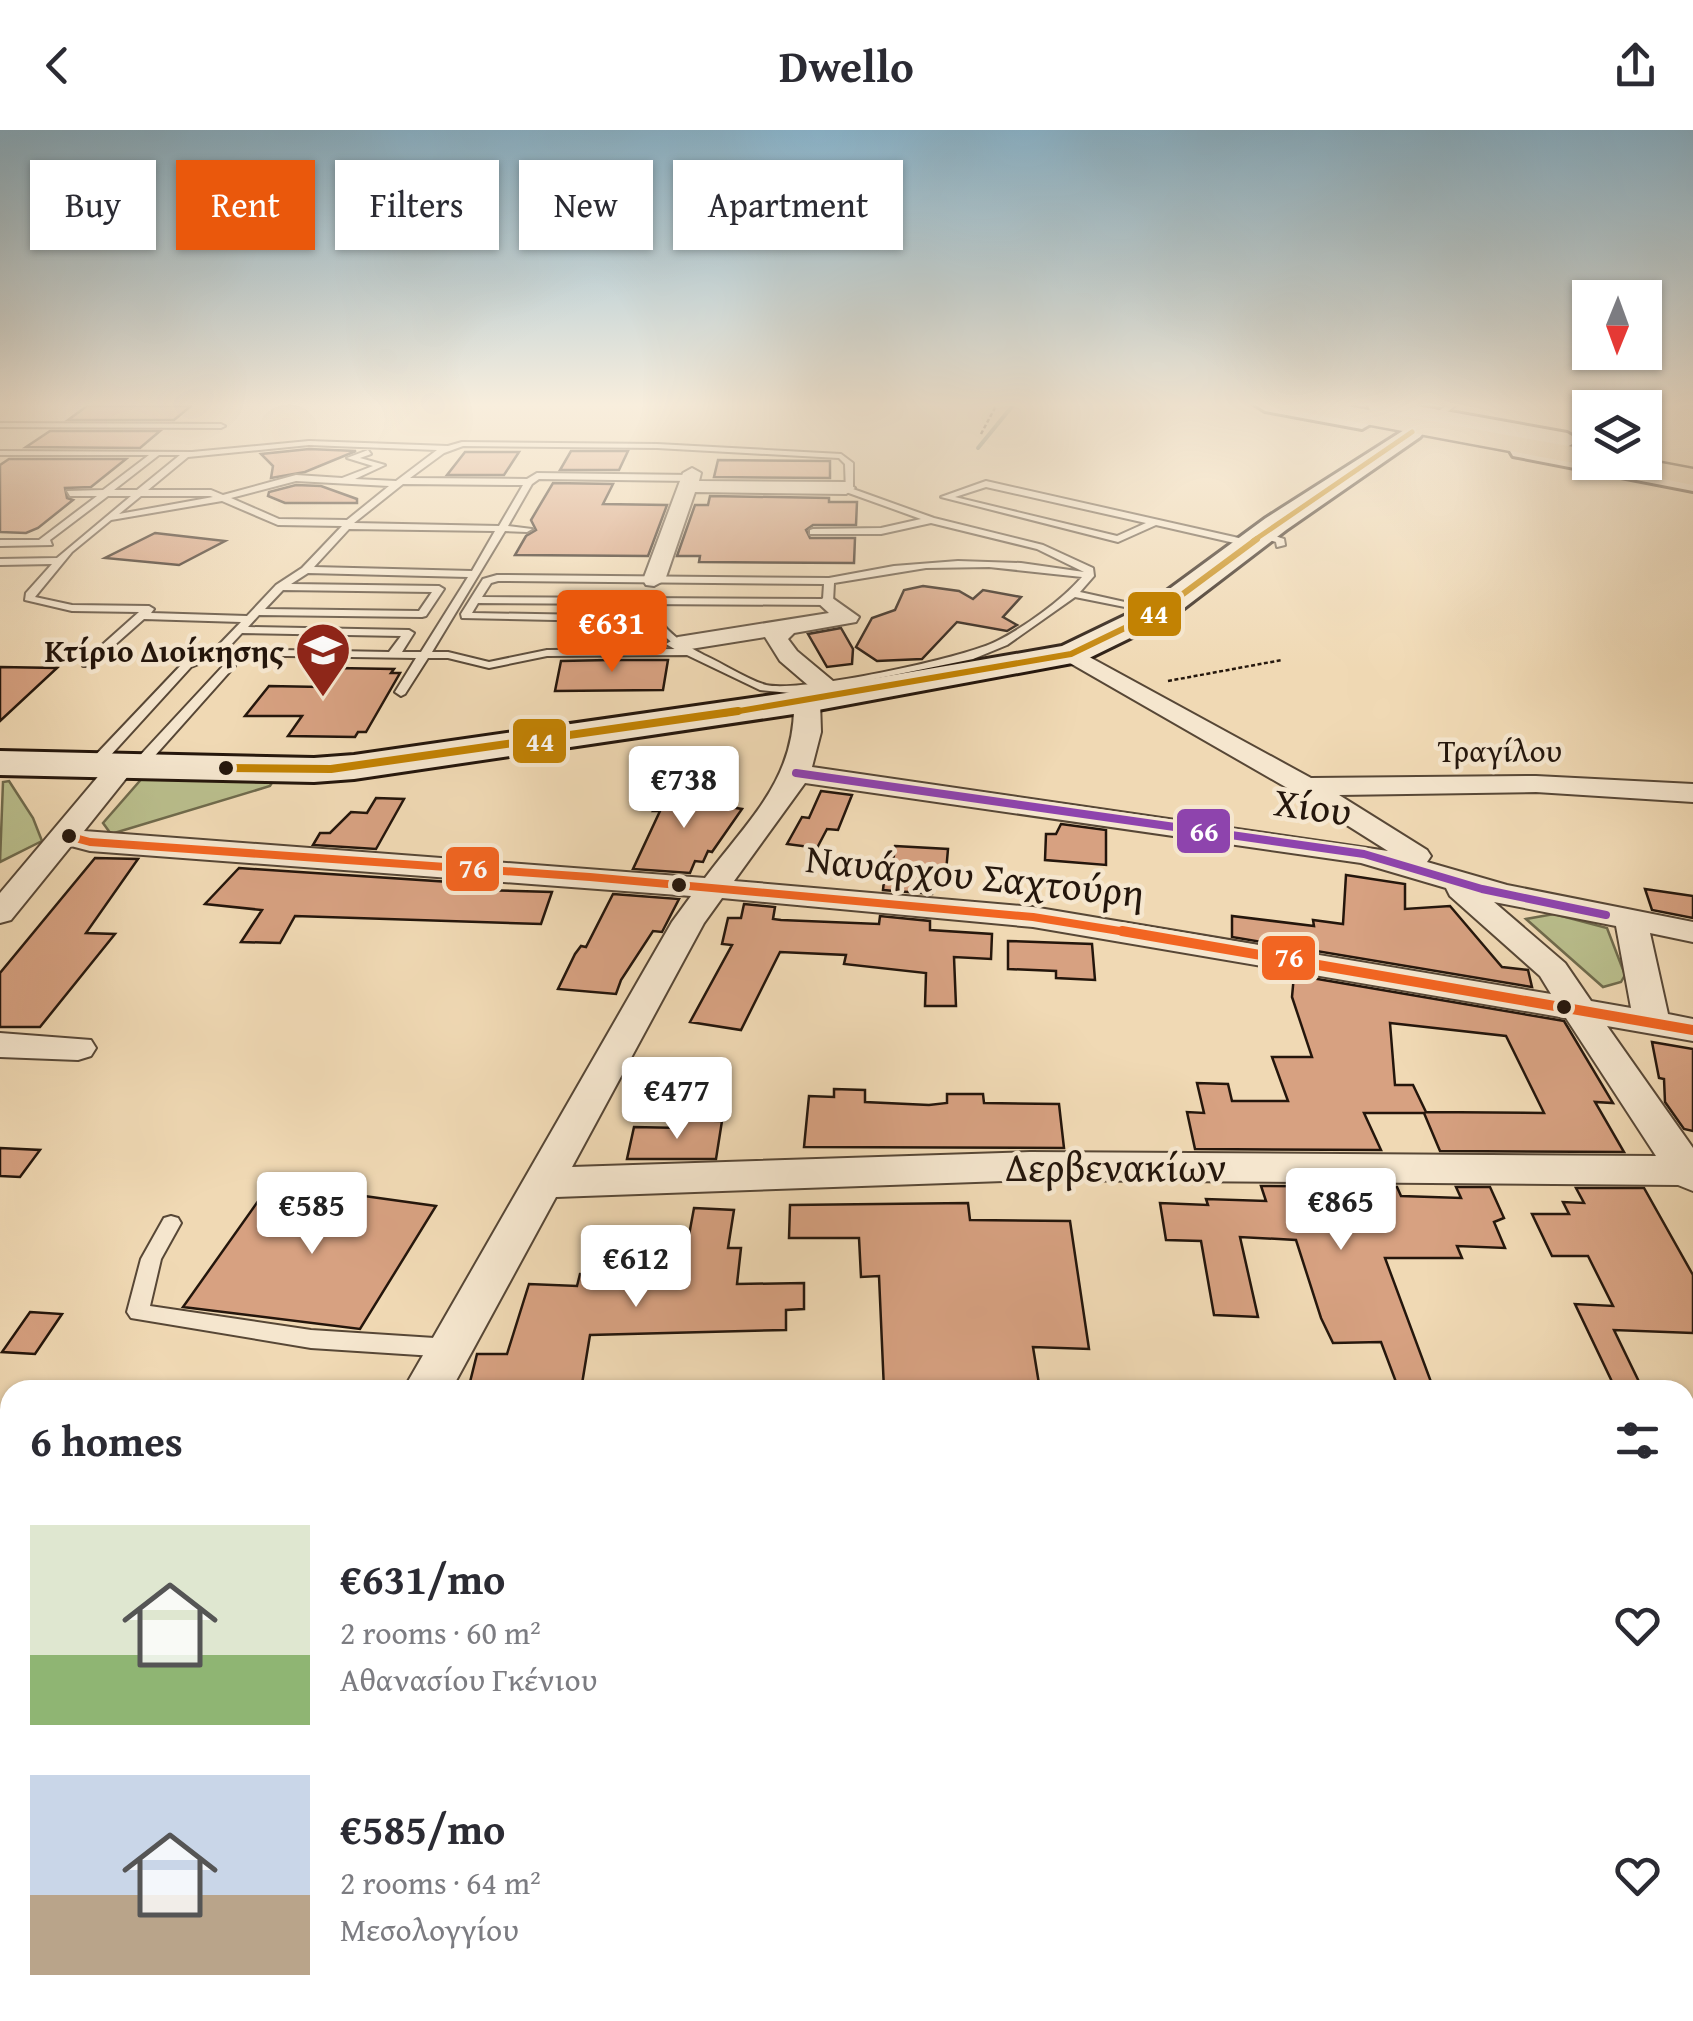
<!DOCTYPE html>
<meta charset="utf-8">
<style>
:root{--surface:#fff;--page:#f7f7f7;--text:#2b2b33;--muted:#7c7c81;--accent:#ea580c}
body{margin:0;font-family:"Gentium Book Plus",serif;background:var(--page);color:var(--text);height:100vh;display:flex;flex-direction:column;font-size:38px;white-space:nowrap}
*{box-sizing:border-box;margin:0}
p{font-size:32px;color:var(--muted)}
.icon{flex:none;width:55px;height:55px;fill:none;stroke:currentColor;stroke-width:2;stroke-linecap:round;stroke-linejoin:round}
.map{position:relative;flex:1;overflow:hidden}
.panel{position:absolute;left:0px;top:1250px;width:1695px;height:642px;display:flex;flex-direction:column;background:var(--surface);border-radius:30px 30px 0 0;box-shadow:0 2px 8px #0004}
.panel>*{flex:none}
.hud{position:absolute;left:30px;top:30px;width:1000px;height:90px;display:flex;gap:20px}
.needle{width:65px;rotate:181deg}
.tools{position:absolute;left:1572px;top:150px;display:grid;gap:20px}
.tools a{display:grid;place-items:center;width:90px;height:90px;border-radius:0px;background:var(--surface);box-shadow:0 2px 8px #0004;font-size:50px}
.price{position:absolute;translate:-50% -85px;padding:0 22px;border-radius:10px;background:#fff;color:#222;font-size:32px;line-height:65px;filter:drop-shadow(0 2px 5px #0008)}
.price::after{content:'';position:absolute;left:50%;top:60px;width:30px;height:22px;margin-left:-15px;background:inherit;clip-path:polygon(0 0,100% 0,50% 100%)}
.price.current{background:var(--accent);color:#fff}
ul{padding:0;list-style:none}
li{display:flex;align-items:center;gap:30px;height:250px;padding:0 30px}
li span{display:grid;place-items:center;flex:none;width:280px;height:200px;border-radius:0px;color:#555}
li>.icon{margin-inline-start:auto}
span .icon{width:120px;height:120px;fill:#fffc;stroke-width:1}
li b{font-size:42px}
h2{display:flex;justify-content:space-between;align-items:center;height:120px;padding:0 30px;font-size:42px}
.chip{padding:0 35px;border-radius:0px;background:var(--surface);box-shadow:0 2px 8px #0004;font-size:35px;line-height:90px}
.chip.current{background:var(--accent);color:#fff}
header{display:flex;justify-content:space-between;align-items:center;height:130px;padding:0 30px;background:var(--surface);font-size:45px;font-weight:700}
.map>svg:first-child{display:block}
.green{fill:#babf8d;stroke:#6f6a4c;stroke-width:2.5}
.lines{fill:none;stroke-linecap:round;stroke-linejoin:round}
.stream{stroke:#6b786b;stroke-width:4}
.building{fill:#d7a181;stroke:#24160c;stroke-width:2.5;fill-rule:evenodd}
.lane-casing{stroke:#574736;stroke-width:4}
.street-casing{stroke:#574736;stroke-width:4}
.secondary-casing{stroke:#24160c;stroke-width:6}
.primary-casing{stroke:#24160c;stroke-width:5}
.path{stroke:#24160c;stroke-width:2.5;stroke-dasharray:4 2.5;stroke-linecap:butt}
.lane{fill:#f5e6ce;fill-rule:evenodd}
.street{fill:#f5e6ce;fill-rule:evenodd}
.secondary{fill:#f5e6ce;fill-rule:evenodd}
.primary{fill:#f0d9b4;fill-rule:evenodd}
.bus-1-far1-casing{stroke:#f5e6ce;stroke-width:14}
.bus-1-casing{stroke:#f5e6ce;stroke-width:18}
.bus-2-far2-casing{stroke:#f5e6ce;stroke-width:9}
.bus-2-far1-casing{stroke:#f5e6ce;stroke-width:11}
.bus-2-casing{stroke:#f5e6ce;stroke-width:14}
.bus-3-casing{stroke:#f5e6ce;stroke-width:14}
.bus-1-far1{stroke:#f26522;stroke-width:8}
.bus-1{stroke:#f26522;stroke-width:10}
.bus-2-far2{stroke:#c28203;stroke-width:5}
.bus-2-far1{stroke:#c28203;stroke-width:6}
.bus-2{stroke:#c28203;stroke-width:8}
.bus-3{stroke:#8e44ad;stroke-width:8}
.bus-dot{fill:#24160c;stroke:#f5e6ce;stroke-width:4}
.labels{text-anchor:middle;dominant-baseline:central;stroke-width:9;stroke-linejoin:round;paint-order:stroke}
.far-poi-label{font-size:32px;font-weight:bold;fill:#24160c;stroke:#f5e6ce;text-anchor:end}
.far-street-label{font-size:32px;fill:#24160c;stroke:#f5e6ce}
.street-label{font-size:40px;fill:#24160c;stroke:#f5e6ce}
.line-badge{stroke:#f5e6ce;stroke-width:4}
.badge-label{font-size:28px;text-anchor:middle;font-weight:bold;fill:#fff}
</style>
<header><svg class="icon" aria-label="back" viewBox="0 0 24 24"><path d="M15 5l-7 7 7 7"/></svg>Dwello<svg class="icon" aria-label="share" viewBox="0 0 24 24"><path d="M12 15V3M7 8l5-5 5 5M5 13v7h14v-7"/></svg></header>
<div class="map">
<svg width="1693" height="1891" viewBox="0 0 1693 1891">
<rect width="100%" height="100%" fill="#f0d9b4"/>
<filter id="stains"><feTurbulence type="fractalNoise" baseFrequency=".002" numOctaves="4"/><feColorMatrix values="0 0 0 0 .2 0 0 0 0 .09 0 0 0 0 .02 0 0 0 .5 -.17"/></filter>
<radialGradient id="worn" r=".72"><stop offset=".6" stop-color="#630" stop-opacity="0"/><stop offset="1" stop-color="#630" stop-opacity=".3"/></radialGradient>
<!-- green -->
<g class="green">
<polygon points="145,645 275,648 270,656 111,704 103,693"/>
<polygon points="9,651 33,688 42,711 0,732 3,652"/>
<polygon points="1554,784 1607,798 1625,845 1621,852 1603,857 1526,789"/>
</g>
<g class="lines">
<!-- stream -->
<polyline class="stream" points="978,318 1014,274"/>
</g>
<!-- building -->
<g class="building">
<polygon points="87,276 191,276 174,290 68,290"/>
<polygon points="50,301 160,301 140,318 26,317"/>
<polygon points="309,319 356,321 305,342 271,348 273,336 261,324"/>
<polygon points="571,321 628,321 619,340 560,340"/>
<polygon points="465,322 519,322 504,345 447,345"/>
<polygon points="9,329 126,329 91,357 65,358 67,368 73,370 38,398 26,403 0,402 0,335"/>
<polygon points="718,330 830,331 830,348 714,347"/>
<polygon points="553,353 613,354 603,374 667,375 648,426 515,425 526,406 536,400 531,390"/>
<polygon points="296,355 321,356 357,369 357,373 285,373 268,366 269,362"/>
<polygon points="710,366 829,368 829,372 857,372 856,395 813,395 806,400 810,408 855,408 854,433 699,432 700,426 677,426 695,375 708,375"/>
<polygon points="155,403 225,411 179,435 105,428"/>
<polygon points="923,456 959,461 973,469 983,460 1021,467 1003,487 1017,495 1007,501 957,492 922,529 877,531 856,517 872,488 895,480 904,460"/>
<polygon points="841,498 853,519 852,534 827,537 808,504"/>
<polygon points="609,530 668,530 663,560 555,561 561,531"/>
<polygon points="0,537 57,538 0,591"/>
<polygon points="336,538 394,539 391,543 400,543 366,602 358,602 355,607 288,606 302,586 245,586 269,556 322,557"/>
<polygon points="664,656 704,659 699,672 742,679 712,722 708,721 703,732 695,731 690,743 633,739 660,681 653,681"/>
<polygon points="821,661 852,665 838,700 827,699 817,718 787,714 802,687 809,688"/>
<polygon points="376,668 404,669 376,719 313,715 320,703 330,703 351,682 367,683"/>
<polygon points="1061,694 1106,700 1106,735 1045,730 1046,704 1056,704"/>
<polygon points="895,716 948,719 946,742 934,742 932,764 883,760 885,741 892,742"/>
<polygon points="95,728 138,729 86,803 115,804 40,897 0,897 0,843"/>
<polygon points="239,738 480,754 478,760 552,762 541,794 295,786 280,813 241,812 262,780 205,774"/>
<polygon points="1346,745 1405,754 1405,779 1450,776 1502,837 1528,840 1532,857 1232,807 1232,786 1314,796 1313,790 1343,794"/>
<polygon points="1645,759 1693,766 1693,788 1652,780"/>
<polygon points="613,764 679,769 662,802 653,801 621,850 616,864 558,859 575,824 581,816 586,817"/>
<polygon points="744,774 775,777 773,789 781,790 879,794 880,786 930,791 930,800 992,804 991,829 954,827 956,876 925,876 926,843 844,834 846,825 780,822 741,900 690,892 732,815 722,814 728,788 741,788"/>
<polygon points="1008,811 1092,814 1095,850 1056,848 1056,841 1008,839"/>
<path d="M1294 845 1564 891 1613 973 1595 972 1624 1022 1440 1021 1424 983H1364L1381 1020 1195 1019 1187 982 1204 983 1197 953 1228 954 1232 971H1288L1272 927H1312L1292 867ZM1390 893 1506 906 1544 983 1426 982 1413 955H1395Z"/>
<polygon points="1652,912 1693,919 1693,1001 1684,999 1665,972 1664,949 1659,948"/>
<polygon points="834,959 865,960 865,972 929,975 947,973 947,964 983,964 984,973 1059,974 1064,1018 804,1017 809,966 834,967"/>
<polygon points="684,990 722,991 716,1029 627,1029 634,997 683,998"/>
<polygon points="0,1018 40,1020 20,1047 0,1046"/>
<polygon points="271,1053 436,1076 360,1199 183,1177"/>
<polygon points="1261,1056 1397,1057 1401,1066 1461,1068 1456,1057 1490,1057 1504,1088 1494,1092 1505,1118 1457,1116 1462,1128 1385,1128 1434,1260 1399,1260 1381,1212 1333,1213 1321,1188 1296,1110 1240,1107 1258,1187 1214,1185 1201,1111 1166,1110 1160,1073 1208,1075 1206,1069 1266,1071"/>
<polygon points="1576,1058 1644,1058 1693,1145 1693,1203 1614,1200 1643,1260 1616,1260 1575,1174 1613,1176 1588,1126 1552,1126 1532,1084 1569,1084 1563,1072 1584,1073"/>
<polygon points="968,1073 970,1090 1070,1091 1089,1219 1033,1217 1040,1260 884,1260 879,1146 861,1147 859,1108 789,1108 790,1075"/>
<polygon points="694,1078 734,1080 728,1118 741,1118 737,1154 804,1153 804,1179 786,1180 786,1200 590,1205 581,1260 468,1260 477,1224 507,1224 529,1154 577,1156 580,1144 650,1148 657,1115 687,1116"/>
<polygon points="30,1182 62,1184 35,1224 2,1222"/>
</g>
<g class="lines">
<!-- lane casing -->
<g class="lane-casing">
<g id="lane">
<polygon points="1448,274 1457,274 1439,289 1433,289 1433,285"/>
<polygon points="0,293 221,294 225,296 221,298 0,297"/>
<path d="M309 311 448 316 462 312 657 314 841 324 853 333V359L934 388 1043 415 1093 438 1094 446 1080 462 1165 481 1160 484 1075 467 1007 515 973 529 800 564 760 560 687 525 547 526 489 538 448 528H428L405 564 401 566 395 562 416 528 227 525 235 536 233 538 143 639H133V633L223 536 216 527 191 537 99 638H89V632L183 533 214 520 241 492 144 489 91 536H83V532L139 482 72 481 25 470 26 463 52 434 0 435V429L57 428 131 366H108L50 410 52 415 0 416V410H39L97 366H70L67 361 103 360 149 325H0V321L192 322ZM309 315 437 320 396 351 355 349 385 335 360 328 371 324 368 320 347 328 373 336 342 348 296 345 223 365 211 360H148L188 327ZM463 316 657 318 839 328 845 334 846 362 921 389 881 398 813 399 810 400V404H881L931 393 1037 419 1084 442 1021 433 958 431 894 436 829 448 497 445 483 449 461 484 462 488 649 492 679 519 547 520 489 532 448 522H432L505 401 527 402 532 399 508 396 532 354 539 349 691 351 695 348 691 345 537 343 527 349 410 348 444 323ZM159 325H180L137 360H114ZM296 351 389 356 347 390 279 389 231 368ZM403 354 523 355 499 396 354 393ZM141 366H210L213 367 119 384ZM222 371 278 395 342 396 302 438 276 455 247 486 151 483 154 479 149 476 72 475 35 467 72 422 111 390ZM349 399 495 401 472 441 314 437ZM989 437 1082 447C1062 470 1025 497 997 511 965 528 800 563 766 555 746 549 724 534 704 525 688 517 659 498 655 480L650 477 645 480 646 486 472 483 478 473 828 475 833 472 834 453 926 438ZM308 443 468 447 421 522H402L414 503 409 500 248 497 259 485 422 487 426 486 444 459 439 456 291 454ZM498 451 824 454 823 469 482 467 491 453ZM283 460 432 462 419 481 265 479ZM242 503 401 506 389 522 227 519Z"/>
<path d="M986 351 1252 411 1257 414 1252 417 1156 395 1118 412 941 367ZM986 357 1146 393 1117 406 955 367Z"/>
<polygon points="1263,402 1284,409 1285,415 1277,417 1276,412 1260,407 1260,403"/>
<polygon points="171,1086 178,1088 181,1093 161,1129 150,1176 311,1200 450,1209 458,1212 461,1218 458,1224 450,1227 311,1218 131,1188 127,1182 141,1129 164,1088"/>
</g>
</g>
<!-- street casing -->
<g class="street-casing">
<g id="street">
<polygon points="692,338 701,343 699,351 846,352 855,358 846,364 695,362 665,450 654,456 646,455 643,450 683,343"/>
<polygon points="828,465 859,487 856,492 794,503 788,509 797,521 833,551 837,556 833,561 815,561 780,531 765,507 678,521 666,514 678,507 829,483 817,472"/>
<path d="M1071 517 1311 648 1536 646 1693 654V672L1536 662 1339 665 1427 720 1431 726 1427 732 1507 755 1693 792V812L1650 803 1668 884 1693 889V911L1607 896 1693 1018V1061L1678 1055 1030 1050 556 1067 451 1260H403L672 792 691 766 90 721 71 716 11 790 0 793V763L112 630 122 628 136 636 84 701 705 748C749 689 796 649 794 571L807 563 820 571 821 602 812 637 1388 721 1296 663 1063 529 1059 524 1063 519ZM805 653 1361 733 1446 758 1450 766 1540 846 1551 864 1033 777 734 751ZM722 768 1033 797 1566 888 1656 1026 1030 1022 572 1037 704 793ZM1494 772 1616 796 1631 878 1591 871 1565 833Z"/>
<polygon points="0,903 91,910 96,918 91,926 78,930 0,927"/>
<polygon points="1685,1330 1693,1331 1693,1375 1685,1374"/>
<polygon points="0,1369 10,1370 10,1418 0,1417"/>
<rect x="0" y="1585" width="10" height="58"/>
<rect x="1685" y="1782" width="8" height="66"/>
<polygon points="55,1882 197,1882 193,1891 51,1891"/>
</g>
</g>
<!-- secondary casing -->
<g class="secondary-casing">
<g id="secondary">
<polygon points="1254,274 1303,274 1370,287 1374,292 1362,299 1265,281"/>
<polygon points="1368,274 1406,274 1567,303 1579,310 1567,317 1378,283 1370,281"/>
<polygon points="1412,295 1424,302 1420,307 1286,400 1171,488 1083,531 807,582 354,649 314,652 0,645 0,621 314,628 354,625 807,560 1062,516 1149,474 1266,388"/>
<polygon points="1522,314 1590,326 1590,332 1624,332 1693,345 1693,361 1513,326 1510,321"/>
</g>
</g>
<!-- primary casing -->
<g class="primary-casing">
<g id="primary">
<polygon points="1284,274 1336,274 1590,320 1590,332 1600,332 1590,336 1296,281"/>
<polygon points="1645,330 1693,339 1693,355 1608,338 1604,332"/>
</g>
</g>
<!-- path -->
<g class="path">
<polyline points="981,304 997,274"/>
<polyline points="1168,551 1282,530"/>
</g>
<!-- lane -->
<use href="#lane" class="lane"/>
<!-- street -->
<use href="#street" class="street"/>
<!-- secondary -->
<use href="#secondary" class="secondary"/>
<!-- primary -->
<use href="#primary" class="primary"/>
<!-- bus-1-far1 casing -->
<g class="bus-1-far1-casing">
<polyline id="bus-1-far1" points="64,705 90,712 590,747 1033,787 1138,804"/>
</g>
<!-- bus-1 casing -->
<g class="bus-1-casing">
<polyline id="bus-1" points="1122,801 1693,900"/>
</g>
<!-- bus-2-far2 casing -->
<g class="bus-2-far2-casing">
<polyline id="bus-2-far2" points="1253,411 1412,302"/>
</g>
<!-- bus-2-far1 casing -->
<g class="bus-2-far1-casing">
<polyline id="bus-2-far1" points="722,584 1071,524 1160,481 1257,409"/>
</g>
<!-- bus-2 casing -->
<g class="bus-2-casing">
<polyline id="bus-2" points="226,638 331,639 738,581"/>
</g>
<!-- bus-3 casing -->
<g class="bus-3-casing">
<polyline id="bus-3" points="796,643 1364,724 1482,759 1606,785"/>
</g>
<!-- bus-1-far1 -->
<use href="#bus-1-far1" class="bus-1-far1"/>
<!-- bus-1 -->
<use href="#bus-1" class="bus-1"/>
<!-- bus-2-far2 -->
<use href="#bus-2-far2" class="bus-2-far2"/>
<!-- bus-2-far1 -->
<use href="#bus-2-far1" class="bus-2-far1"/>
<!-- bus-2 -->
<use href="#bus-2" class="bus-2"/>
<!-- bus-3 -->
<use href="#bus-3" class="bus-3"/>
</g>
<!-- sky -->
<linearGradient id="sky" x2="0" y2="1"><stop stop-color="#89b6cf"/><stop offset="0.51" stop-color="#f8eedd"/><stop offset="1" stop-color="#f8eedd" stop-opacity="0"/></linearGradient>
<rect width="1693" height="539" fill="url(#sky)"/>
<!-- icons -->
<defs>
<g id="university-pin" transform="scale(2.875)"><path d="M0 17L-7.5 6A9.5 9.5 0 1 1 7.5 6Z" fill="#8f2418" stroke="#f5e6ce"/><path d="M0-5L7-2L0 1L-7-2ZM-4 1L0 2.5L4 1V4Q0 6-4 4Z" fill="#fff"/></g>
</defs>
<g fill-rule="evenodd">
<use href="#university-pin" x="323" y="520"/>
</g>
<!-- markers -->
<g class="bus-dot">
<circle cx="226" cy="638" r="9"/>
<circle cx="69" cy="706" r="9"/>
<circle cx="679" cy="755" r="9"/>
<circle cx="1564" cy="877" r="9"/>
</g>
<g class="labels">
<!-- far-poi labels -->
<g class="far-poi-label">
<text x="284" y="520">Κτίριο Διοίκησης</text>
</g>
<!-- far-street labels -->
<g class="far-street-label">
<text x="1500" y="620">Τραγίλου</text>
</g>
<!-- street labels -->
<g class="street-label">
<text transform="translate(1313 676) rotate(8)">Χίου</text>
<text transform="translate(975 745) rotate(6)">Ναυάρχου Σαχτούρη</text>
<text x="1116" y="1036">Δερβενακίων</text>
</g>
</g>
<g class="line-badge">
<rect x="1126" y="460" width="57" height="48" rx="10" fill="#c28203"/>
<rect x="511" y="587" width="57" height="48" rx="10" fill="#c28203"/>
<rect x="1175" y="677" width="57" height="48" rx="10" fill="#8e44ad"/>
<rect x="444" y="715" width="57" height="48" rx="10" fill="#f26522"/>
<rect x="1260" y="804" width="57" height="48" rx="10" fill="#f26522"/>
</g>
<g class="badge-label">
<text x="1154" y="493">44</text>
<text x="540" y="621">44</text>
<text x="1204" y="711">66</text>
<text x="473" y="748">76</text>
<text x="1289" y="837">76</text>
</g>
<rect width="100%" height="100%" filter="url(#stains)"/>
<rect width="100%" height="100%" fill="url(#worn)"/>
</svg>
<div class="tools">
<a><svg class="needle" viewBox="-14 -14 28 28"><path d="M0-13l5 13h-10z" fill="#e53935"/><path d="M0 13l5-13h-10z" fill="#7c7c81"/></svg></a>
<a><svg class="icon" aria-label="layers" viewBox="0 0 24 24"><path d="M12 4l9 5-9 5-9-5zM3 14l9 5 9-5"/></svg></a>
</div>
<b class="price current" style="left:612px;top:545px">€631</b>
<b class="price" style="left:684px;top:701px">€738</b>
<b class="price" style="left:677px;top:1012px">€477</b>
<b class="price" style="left:1341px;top:1123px">€865</b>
<b class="price" style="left:312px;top:1127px">€585</b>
<b class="price" style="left:636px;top:1180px">€612</b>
<div class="hud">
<a class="chip">Buy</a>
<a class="chip current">Rent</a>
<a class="chip">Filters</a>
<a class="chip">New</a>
<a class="chip">Apartment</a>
</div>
<section class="panel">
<h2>6 homes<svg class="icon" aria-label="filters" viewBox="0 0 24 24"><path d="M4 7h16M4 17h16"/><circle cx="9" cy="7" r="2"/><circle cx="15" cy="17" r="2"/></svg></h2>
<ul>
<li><span style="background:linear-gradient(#dfe7d0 65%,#8fb573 0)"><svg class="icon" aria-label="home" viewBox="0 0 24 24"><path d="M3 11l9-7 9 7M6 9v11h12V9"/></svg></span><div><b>€631/mo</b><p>2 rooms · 60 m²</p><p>Αθανασίου Γκένιου</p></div><svg class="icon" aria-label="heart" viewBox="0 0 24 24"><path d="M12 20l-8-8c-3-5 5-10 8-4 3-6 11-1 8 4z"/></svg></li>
<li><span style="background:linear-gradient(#c9d6e8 60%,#b9a48a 0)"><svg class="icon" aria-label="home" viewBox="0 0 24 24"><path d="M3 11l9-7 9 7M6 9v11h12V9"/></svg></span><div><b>€585/mo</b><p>2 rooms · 64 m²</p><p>Μεσολογγίου</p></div><svg class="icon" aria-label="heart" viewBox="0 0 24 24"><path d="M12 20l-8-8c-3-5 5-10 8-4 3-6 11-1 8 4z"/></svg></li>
</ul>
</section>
</div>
